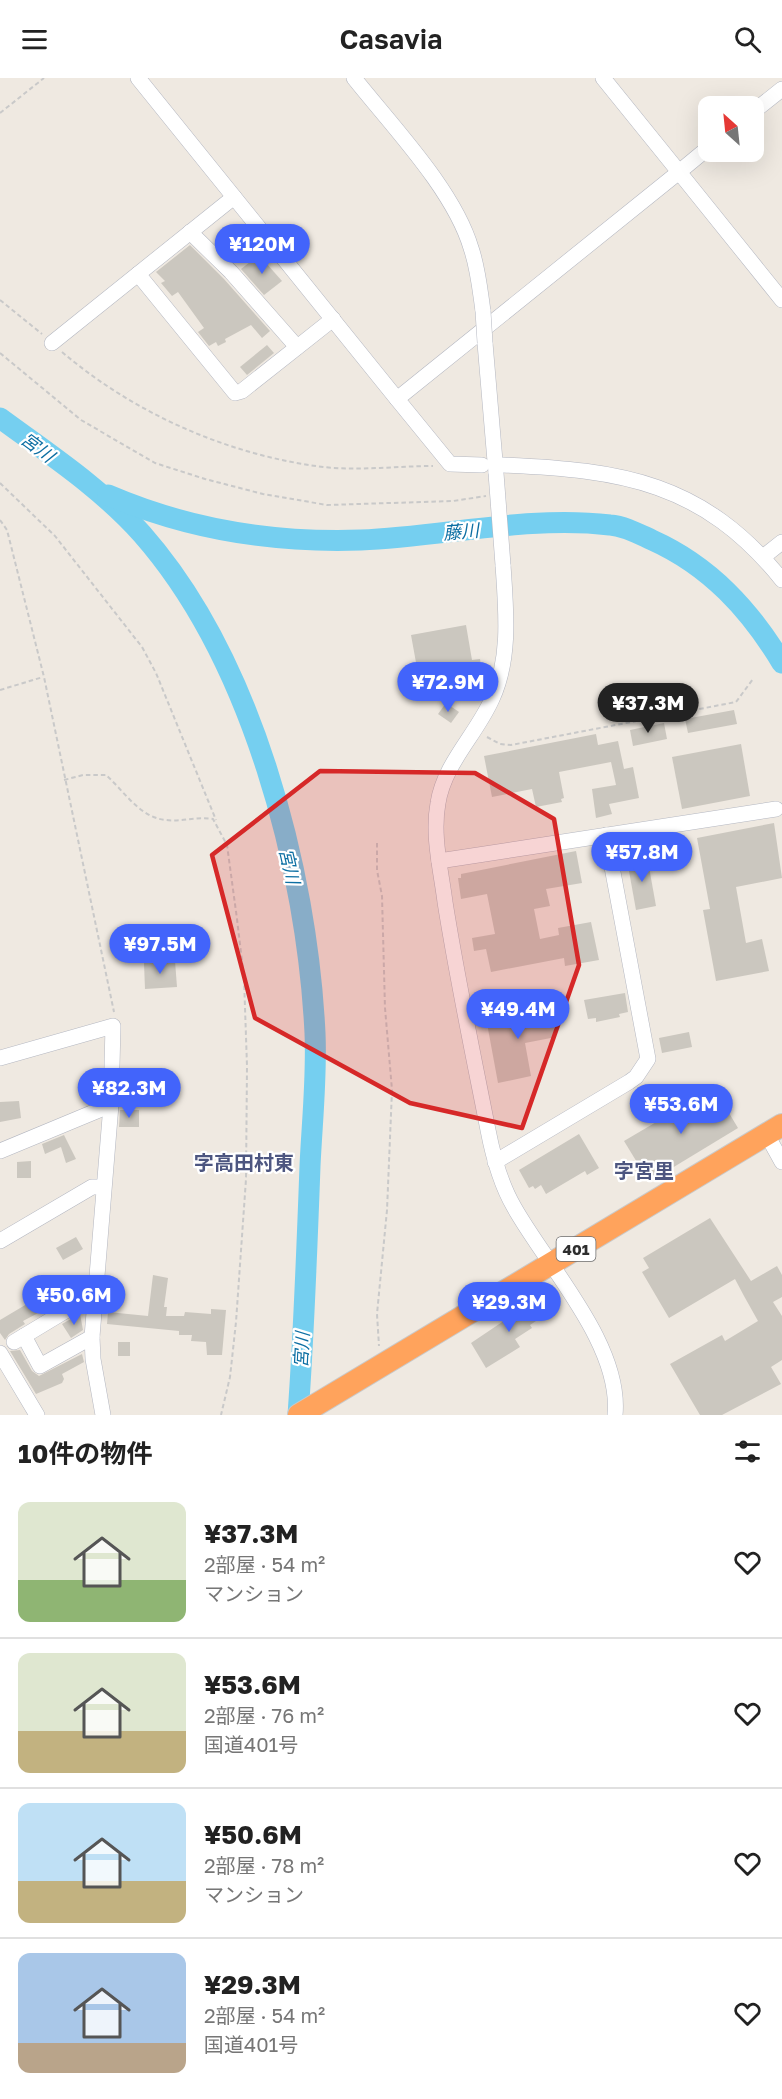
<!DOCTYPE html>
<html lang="ja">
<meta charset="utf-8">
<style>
:root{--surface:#fff;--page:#f2f2f2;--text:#222;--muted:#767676;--line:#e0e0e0;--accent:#4264fb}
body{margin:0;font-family:"Golos Text","Noto Sans JP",sans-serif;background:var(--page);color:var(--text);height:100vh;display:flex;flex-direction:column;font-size:22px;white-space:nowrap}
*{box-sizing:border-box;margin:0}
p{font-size:20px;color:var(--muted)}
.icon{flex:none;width:33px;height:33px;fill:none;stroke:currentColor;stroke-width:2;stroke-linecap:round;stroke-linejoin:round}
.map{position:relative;height:1337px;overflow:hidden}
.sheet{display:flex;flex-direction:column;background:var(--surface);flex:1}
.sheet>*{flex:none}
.needle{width:39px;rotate:333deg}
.tools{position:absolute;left:698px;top:18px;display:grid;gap:12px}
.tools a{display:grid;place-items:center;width:66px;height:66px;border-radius:12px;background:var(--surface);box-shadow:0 6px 24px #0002;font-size:30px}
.price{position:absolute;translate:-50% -51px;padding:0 14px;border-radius:21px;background:var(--accent);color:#fff;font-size:20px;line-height:39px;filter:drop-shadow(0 2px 3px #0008)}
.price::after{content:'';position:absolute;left:50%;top:36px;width:18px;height:14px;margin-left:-9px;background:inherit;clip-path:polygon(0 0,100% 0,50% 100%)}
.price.on{background:#222;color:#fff}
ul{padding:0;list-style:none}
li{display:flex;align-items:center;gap:18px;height:150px;padding:0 18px}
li+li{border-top:2px solid var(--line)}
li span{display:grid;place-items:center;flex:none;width:168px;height:120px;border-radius:12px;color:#555}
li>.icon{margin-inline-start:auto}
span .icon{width:72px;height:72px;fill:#fffc;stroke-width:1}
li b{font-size:26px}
h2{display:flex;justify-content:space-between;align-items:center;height:72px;padding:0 18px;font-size:26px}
header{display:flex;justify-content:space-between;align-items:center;height:78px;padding:0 18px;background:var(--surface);font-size:27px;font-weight:600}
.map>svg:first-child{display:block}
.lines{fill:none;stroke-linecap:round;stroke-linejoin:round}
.river{stroke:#75cff0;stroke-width:21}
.building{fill:#cbc7bf}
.minor-casing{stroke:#b4b7c1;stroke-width:16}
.highway-casing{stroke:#c9c9c9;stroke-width:24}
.path{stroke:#c9c9c9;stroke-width:2;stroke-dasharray:4.5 3;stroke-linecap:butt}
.minor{stroke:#fff;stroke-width:15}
.highway{stroke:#ffa35c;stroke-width:22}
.minor-bridge-casing{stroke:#b4b7c1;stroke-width:16;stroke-linecap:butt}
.minor-bridge{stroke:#fff;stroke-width:15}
.marked{fill:#d62828;fill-opacity:0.2;stroke:#d62828;stroke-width:4.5;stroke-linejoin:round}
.labels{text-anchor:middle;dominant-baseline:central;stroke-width:4.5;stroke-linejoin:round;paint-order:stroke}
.shield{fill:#fff;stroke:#6d6d6d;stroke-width:1.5}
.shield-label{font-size:15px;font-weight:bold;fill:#2e2e2e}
.water-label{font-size:18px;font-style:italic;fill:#0d6fa3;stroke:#fff}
.quarter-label{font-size:20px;font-weight:bold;fill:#4d5680;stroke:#fff}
</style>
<header><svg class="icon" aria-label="menu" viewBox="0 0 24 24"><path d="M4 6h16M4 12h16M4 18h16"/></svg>Casavia<svg class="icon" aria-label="search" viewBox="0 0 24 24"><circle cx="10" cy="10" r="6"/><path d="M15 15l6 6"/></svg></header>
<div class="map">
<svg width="782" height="1337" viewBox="0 0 782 1337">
<rect width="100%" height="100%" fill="#efe9e1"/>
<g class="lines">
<!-- river -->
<g class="river">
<path d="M0 340C49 376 101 410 142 456 252 581 307 791 315 955 317 999 312 1044 310 1088 307 1171 304 1254 298 1337"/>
<path d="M108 417C187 451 274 465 361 462 443 459 528 437 610 447 625 448 639 456 652 462 710 488 750 532 782 585"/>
</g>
</g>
<!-- building -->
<g class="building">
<polygon points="190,167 224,201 270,253 262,260 251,247 225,261 226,264 218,268 216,264 209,268 198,254 204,250 178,214 172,218 161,205 165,203 156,194"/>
<polygon points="259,177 282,203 264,217 241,191"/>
<polygon points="267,267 274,275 247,297 240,289"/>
<polygon points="466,547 472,582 480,581 483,601 421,612 411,557"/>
<polygon points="446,625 459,634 451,645 438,636"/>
<polygon points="734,632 737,646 688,655 685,641"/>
<polygon points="664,645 667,661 633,668 630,652"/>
<polygon points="596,656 598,667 618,663 624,691 633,689 639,720 609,726 612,736 596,740 592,711 616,707 611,684 559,694 564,720 561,721 562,724 536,729 532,711 492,719 484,678"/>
<polygon points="741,666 750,718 682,731 672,679"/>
<polygon points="774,745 782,800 736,809 746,865 762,861 769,893 716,903 703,832 710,831 697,760"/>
<polygon points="576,773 582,805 546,811 550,828 534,831 540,861 559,857 558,850 591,844 599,882 565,888 564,880 491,894 486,871 474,873 472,860 495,856 487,816 461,821 458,800 461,800 461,796"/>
<polygon points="647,778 656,828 636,832 627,782"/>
<polygon points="175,883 177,909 145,911 144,885"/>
<polygon points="625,915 628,934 619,936 620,939 596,944 596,940 588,941 584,922"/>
<polygon points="550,928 556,959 525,965 531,998 498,1005 486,940"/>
<polygon points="689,954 692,969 662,975 659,960"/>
<polygon points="714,1010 738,1050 649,1104 624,1063"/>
<polygon points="19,1023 21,1040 0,1044 0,1024"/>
<polygon points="120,1032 139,1032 139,1049 119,1049"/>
<polygon points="579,1056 599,1090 587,1097 585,1093 546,1116 541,1107 535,1111 533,1108 529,1110 519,1092"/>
<polygon points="64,1057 76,1081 66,1085 61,1069 45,1076 42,1066"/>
<polygon points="31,1083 31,1100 17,1100 17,1084"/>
<polygon points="710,1140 751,1203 777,1188 782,1197 782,1219 773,1224 782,1238 782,1282 771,1289 781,1306 722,1337 700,1337 670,1286 722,1257 725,1263 758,1243 744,1218 735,1201 669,1240 642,1194 649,1190 643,1180"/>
<polygon points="76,1159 83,1171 63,1182 56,1170"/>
<polygon points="81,1197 86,1206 41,1236 40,1234 23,1243 25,1246 9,1256 5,1262 0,1255 0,1242 69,1201 70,1204"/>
<polygon points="153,1197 168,1200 164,1229 167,1229 166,1238 184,1238 185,1234 211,1236 211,1231 226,1232 222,1277 207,1277 206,1264 191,1263 192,1257 179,1257 179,1253 107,1246 108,1234 148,1238"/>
<polygon points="541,1218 551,1233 530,1247 532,1250 515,1261 520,1269 486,1290 471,1265"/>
<polygon points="80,1236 83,1252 71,1260 62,1246"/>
<rect x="118" y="1264" width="12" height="14"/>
<polygon points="20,1272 32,1293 39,1298 82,1276 84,1284 62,1296 64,1301 62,1305 36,1316 10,1273"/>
</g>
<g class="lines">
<!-- minor casing -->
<g class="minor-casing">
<g id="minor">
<polyline points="138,0 397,321"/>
<path d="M354 0C392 48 454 112 471 170 478 190 480 212 483 233"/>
<polyline points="603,0 679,94 708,70"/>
<polyline points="753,34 782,11"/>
<polyline points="190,154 231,194 297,269"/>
<polyline points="138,196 235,315 242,313 333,241"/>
<polyline points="52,265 234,119"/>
<polyline points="485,265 496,395"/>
<polyline points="482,387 450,386 397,321 679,94 782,222"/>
<path d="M503 387C622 392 703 404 782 502"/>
<polyline points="763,479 782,464"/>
<path d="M503 487C506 532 511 580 492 621 476 657 444 686 438 725 432 758 441 792 445 824 457 900 473 976 488 1052 493 1078 500 1105 514 1129 547 1188 622 1267 615 1337"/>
<polyline points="439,783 776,731"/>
<polyline points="0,980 113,948 111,1027 92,1259 93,1281 103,1337"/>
<polyline points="767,1057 782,1084"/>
<polyline points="0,1073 111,1027"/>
<polyline points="495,1084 629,1004 636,999 648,981 606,757"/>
<polyline points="0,1163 92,1109 103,1109"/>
<polyline points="24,1258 40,1288 92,1259"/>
<polyline points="14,1264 82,1223 95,1220"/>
<polyline points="0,1275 37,1337"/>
</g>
</g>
<!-- highway casing -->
<g class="highway-casing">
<polyline id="highway" points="299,1337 782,1047"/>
</g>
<!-- path -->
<g class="path">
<polyline points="0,35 44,0"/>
<polyline points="0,222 42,256"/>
<path d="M62 274C135 336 228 377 323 389 359 393 397 388 433 388"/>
<polyline points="0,275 81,342 155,385 205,401 263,416 327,427 453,423 486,418"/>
<polyline points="0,405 55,458 142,569 156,595 216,742"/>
<polyline points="0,442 7,452 44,599 114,934"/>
<polyline points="0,612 43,599"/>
<polyline points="487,659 500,666 511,667 736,624 753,601"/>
<path d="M64 702 83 697H106C124 713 140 740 166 742 182 744 197 738 213 741L227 767 237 841 244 900 247 988 246 1101 236 1244 230 1299 221 1337"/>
<polyline points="377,765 377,792 382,818 385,930 392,1012 387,1132 377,1236 379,1268"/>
</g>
<!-- minor -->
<use href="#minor" class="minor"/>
<!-- highway -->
<use href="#highway" class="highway"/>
<!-- minor-bridge casing -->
<g class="minor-bridge-casing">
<g id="minor-bridge">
<polyline points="483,233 485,265"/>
<polyline points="496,395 503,487"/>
</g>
</g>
<!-- minor-bridge -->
<use href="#minor-bridge" class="minor-bridge"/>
</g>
<!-- marked area -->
<path class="marked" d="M320 693 475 695 554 741 579 887 522 1050 410 1025 255 940 212 777Z"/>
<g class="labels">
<!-- shield labels -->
<rect class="shield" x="556.5" y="1159" width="39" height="24" rx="4.5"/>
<g class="shield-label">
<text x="576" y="1171">401</text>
</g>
<!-- water labels -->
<g class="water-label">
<text transform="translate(38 369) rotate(37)">宮川</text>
<text transform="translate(461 453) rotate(-5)">藤川</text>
<text transform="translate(290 788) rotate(77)">宮川</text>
<text transform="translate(301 1272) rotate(-87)">宮川</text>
</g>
<!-- quarter labels -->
<g class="quarter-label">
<text x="244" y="1084">字高田村東</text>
<text x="644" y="1092">字宮里</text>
</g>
</g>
</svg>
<div class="tools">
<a><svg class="needle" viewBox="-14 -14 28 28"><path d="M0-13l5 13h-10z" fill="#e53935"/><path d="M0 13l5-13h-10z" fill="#767676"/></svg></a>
</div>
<b class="price" style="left:262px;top:197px">¥120M</b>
<b class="price" style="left:448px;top:635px">¥72.9M</b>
<b class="price on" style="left:648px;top:656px">¥37.3M</b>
<b class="price" style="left:642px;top:805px">¥57.8M</b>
<b class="price" style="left:160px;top:897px">¥97.5M</b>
<b class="price" style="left:518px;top:962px">¥49.4M</b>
<b class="price" style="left:129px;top:1041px">¥82.3M</b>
<b class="price" style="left:681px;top:1057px">¥53.6M</b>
<b class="price" style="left:74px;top:1248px">¥50.6M</b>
<b class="price" style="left:509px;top:1255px">¥29.3M</b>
</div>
<section class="sheet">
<h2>10件の物件<svg class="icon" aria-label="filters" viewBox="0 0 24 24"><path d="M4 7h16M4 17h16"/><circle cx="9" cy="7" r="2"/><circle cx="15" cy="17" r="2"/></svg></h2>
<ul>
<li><span style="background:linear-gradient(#dfe7d0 65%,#8fb573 0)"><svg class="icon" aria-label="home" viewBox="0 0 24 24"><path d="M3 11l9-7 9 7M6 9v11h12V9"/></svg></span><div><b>¥37.3M</b><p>2部屋 · 54 m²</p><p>マンション</p></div><svg class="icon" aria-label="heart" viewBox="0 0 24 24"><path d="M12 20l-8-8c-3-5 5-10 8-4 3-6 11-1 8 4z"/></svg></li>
<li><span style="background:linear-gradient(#dfe7d0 65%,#c2b280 0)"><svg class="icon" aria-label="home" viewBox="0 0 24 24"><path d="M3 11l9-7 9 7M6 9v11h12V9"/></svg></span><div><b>¥53.6M</b><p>2部屋 · 76 m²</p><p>国道401号</p></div><svg class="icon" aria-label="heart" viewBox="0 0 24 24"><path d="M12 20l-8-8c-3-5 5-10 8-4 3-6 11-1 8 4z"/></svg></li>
<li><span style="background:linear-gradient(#bfe0f5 65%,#c2b280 0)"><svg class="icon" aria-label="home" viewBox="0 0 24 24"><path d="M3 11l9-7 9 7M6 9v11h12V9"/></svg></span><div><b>¥50.6M</b><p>2部屋 · 78 m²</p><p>マンション</p></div><svg class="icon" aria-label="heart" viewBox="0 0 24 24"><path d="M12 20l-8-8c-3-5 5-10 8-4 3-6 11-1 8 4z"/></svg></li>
<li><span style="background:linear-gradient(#a9c7e8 75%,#b9a48a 0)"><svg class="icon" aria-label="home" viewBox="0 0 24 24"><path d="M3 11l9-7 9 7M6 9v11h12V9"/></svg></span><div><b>¥29.3M</b><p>2部屋 · 54 m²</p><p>国道401号</p></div><svg class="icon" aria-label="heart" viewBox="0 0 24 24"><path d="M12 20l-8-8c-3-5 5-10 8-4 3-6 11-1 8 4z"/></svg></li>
</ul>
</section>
